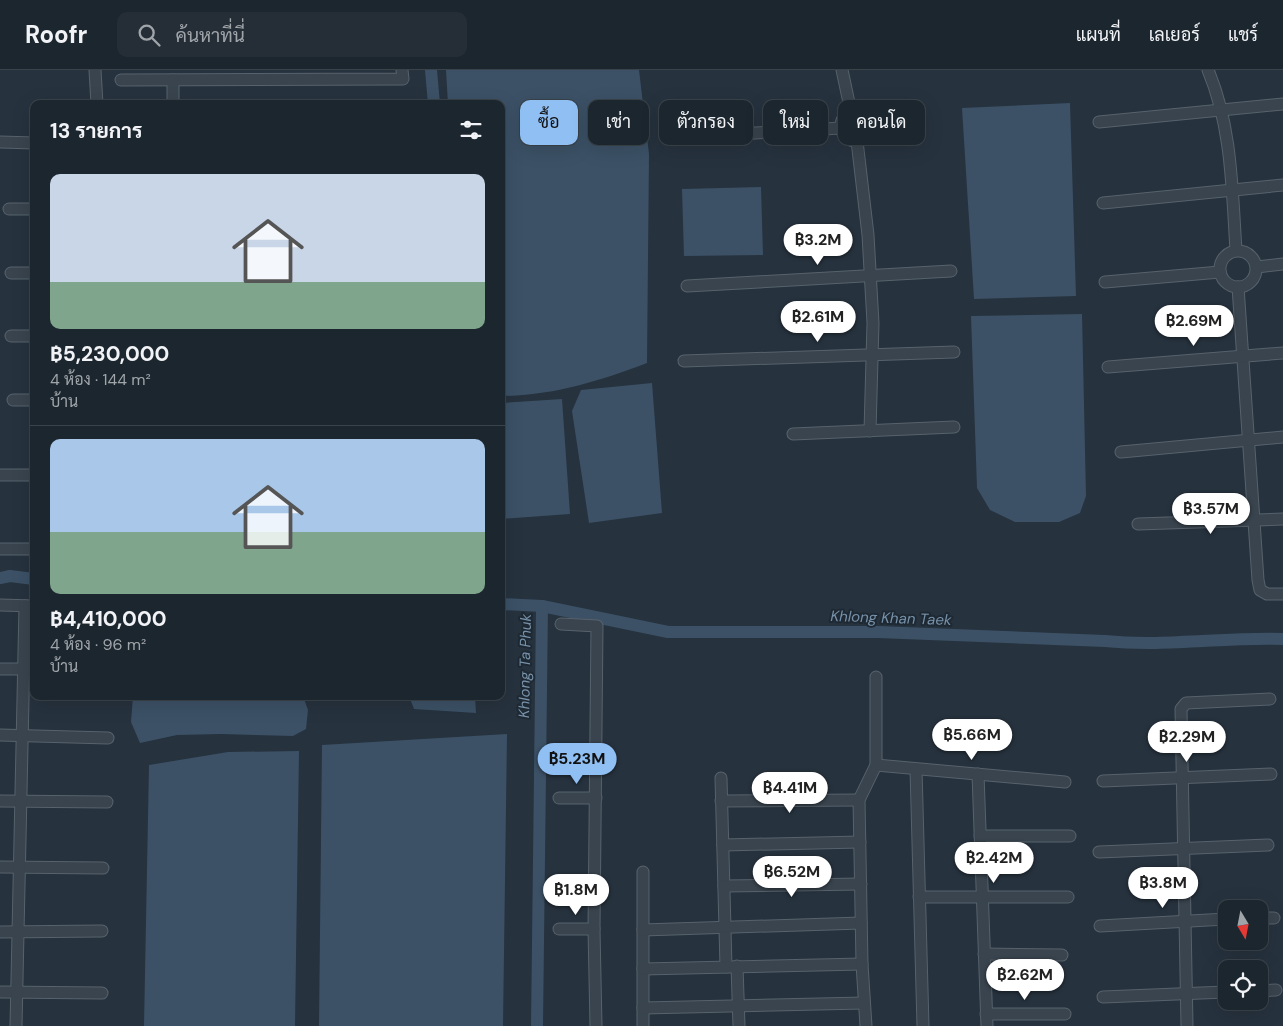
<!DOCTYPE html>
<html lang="th">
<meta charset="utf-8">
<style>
:root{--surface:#1c262e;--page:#252e36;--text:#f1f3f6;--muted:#a0a5aa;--line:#3a434a;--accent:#90bff3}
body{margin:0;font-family:"DM Sans",Sarabun,sans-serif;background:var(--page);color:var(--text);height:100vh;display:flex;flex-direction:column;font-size:19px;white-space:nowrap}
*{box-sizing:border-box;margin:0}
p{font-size:16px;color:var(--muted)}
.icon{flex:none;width:28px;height:28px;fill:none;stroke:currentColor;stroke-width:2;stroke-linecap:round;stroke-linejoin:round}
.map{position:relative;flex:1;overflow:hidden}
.side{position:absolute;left:30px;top:30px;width:475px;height:600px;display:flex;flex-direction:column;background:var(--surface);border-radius:10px;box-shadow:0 5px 20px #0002,0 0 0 1px var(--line)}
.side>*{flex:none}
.banner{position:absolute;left:520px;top:30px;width:475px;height:45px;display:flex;gap:10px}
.needle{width:32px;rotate:170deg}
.tools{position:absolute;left:1218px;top:830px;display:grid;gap:10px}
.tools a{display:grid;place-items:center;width:50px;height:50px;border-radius:10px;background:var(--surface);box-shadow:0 5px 20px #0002,0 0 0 1px var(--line);font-size:25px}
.price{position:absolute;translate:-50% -42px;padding:0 11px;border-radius:18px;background:#fff;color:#222;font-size:16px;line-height:32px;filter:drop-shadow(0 1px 2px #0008)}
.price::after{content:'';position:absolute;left:50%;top:30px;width:15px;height:11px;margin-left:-8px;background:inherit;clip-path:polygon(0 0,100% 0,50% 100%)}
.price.selected{background:var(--accent);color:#111}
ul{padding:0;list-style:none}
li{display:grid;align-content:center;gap:10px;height:265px;padding:0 20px}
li+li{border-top:1px solid var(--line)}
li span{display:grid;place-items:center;height:155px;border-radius:10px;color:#555}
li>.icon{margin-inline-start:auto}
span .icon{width:90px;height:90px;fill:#fffc;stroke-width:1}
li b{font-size:21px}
h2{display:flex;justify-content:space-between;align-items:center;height:60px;padding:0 20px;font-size:21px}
.pill{padding:0 18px;border-radius:10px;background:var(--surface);box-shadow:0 5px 20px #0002,0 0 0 1px var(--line);font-size:18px;line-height:45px}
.pill.selected{background:var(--accent);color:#111}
header{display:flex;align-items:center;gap:30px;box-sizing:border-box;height:70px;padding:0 25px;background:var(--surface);border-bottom:1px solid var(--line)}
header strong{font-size:24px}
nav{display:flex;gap:28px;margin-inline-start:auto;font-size:18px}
.search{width:350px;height:45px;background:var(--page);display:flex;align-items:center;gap:12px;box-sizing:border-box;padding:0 18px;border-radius:10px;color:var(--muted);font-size:19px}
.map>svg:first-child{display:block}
.water{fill:#3c5166}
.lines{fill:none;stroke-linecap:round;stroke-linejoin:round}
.canal{stroke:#3c5166;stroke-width:12}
.minor-casing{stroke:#57626c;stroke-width:13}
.minor{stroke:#39444e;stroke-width:11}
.labels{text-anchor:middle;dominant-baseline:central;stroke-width:4;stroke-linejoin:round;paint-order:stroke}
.water-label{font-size:15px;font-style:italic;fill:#7792aa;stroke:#1e2933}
</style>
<header>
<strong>Roofr</strong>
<div class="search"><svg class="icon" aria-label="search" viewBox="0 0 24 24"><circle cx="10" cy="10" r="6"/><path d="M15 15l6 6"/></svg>ค้นหาที่นี่</div>
<nav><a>แผนที่</a><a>เลเยอร์</a><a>แชร์</a></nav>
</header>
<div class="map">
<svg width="1283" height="956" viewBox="0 0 1283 956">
<rect width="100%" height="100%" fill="#26323e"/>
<!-- water -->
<g class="water">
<path d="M446 0H639L649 84 647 293C600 311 551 326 501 326V34H448Z"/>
<polygon points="1070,33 1076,226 974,229 962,38"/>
<polygon points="761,117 763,185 684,186 682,119"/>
<polygon points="1082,244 1086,426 1080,443 1059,452 1015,452 990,440 977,418 971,246"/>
<polygon points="652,313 662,443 589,453 572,341 581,320"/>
<polygon points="562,329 570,444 501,449 501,333"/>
<polygon points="133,626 303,626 308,640 306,659 293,666 221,664 177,665 140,673 131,652"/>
<polygon points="409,626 475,626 476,643 414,639"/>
<polygon points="507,664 503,956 319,956 322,675"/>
<polygon points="299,681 295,956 144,956 149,695 228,682"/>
</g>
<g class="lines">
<!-- canal -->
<g class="canal">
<polyline points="431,0 434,34"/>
<polyline points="0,508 10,506 34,509"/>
<path d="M501 534 542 536 668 562H878L1105 571C1165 577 1223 567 1283 569"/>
<polyline points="537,956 542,536"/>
</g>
<!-- minor casing -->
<g class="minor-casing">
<g id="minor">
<polyline points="95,0 97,34"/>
<polyline points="842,0 851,42"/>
<path d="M1208 0C1232 57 1232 120 1236 180"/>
<polyline points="121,10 403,9 402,0"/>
<polyline points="173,10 173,34"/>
<circle cx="856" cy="56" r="15"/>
<polyline points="870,52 902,48"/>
<polyline points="1099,52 1283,34"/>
<polyline points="684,67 841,58"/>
<polyline points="857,71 868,165 873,253 870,361"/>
<polyline points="0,72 34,73"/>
<polyline points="1103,133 1283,115"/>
<polyline points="9,139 34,139"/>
<circle cx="1238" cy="199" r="18"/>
<polyline points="1257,197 1283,194"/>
<polyline points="11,203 34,203"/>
<polyline points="1105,212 1220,202"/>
<polyline points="687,216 951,201"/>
<polyline points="1238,217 1258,510 1260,520 1267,524 1283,524"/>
<polyline points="11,266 34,266"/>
<polyline points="684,291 954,282"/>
<polyline points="1108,297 1283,283"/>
<polyline points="13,330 34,330"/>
<polyline points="793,364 954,357"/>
<polyline points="1121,382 1283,367"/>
<polyline points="0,405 34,405"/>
<polyline points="1138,454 1283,449"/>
<polyline points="0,479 34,479"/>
<polyline points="0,535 34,536"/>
<polyline points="561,554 597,556 594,859 596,956"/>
<polyline points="0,599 34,599"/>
<polyline points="0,665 108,668"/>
<polyline points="876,695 1065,712"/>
<polyline points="916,699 923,956"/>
<polyline points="978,704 987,956"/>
<polyline points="721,708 726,897"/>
<polyline points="1103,711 1271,704"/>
<polyline points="559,728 596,728"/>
<polyline points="0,731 107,732"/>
<polyline points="721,731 859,730"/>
<polyline points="980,766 1070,766"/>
<polyline points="723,775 860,772"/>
<polyline points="1099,782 1268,775"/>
<polyline points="0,797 103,798"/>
<polyline points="643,802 643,956"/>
<polyline points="724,816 861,814"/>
<polyline points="919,827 1068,827"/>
<polyline points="1259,848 1274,848"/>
<polyline points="1100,856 1226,849"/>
<polyline points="559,859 594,859"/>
<polyline points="643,860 861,853"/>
<polyline points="0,862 102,861"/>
<polyline points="984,884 1062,885"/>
<polyline points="737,896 739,956"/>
<polyline points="643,899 862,894"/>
<polyline points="1259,921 1276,920"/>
<polyline points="0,922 102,923"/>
<polyline points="1103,927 1226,922"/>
<polyline points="643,938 864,933"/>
<polyline points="986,944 1065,944"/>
<polyline points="16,956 25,536"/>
<polyline points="866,956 862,894 859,730 876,695 876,607"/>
<polyline points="1187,956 1181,639 1186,633 1270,629"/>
</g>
</g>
<!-- minor -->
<use href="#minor" class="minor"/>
</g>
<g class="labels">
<!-- water labels -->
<g class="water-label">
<text transform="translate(891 548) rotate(2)">Khlong Khan Taek</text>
<text transform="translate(525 596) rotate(-89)">Khlong Ta Phuk</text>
</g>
</g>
</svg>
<div class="tools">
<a><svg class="needle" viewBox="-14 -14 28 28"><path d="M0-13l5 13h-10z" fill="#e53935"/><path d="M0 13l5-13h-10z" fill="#a0a5aa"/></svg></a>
<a><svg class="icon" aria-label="locate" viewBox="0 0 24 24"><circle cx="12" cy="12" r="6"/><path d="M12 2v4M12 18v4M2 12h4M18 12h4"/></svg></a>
</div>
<b class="price" style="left:818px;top:196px">฿3.2M</b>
<b class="price" style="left:818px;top:273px">฿2.61M</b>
<b class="price" style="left:1194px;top:277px">฿2.69M</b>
<b class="price" style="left:1211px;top:465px">฿3.57M</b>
<b class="price" style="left:972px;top:691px">฿5.66M</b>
<b class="price" style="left:1187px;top:693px">฿2.29M</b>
<b class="price selected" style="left:577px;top:715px">฿5.23M</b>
<b class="price" style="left:790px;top:744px">฿4.41M</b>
<b class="price" style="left:994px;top:814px">฿2.42M</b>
<b class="price" style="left:792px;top:828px">฿6.52M</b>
<b class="price" style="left:1163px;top:839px">฿3.8M</b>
<b class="price" style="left:576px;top:846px">฿1.8M</b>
<b class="price" style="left:1025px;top:931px">฿2.62M</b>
<div class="banner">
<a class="pill selected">ซื้อ</a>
<a class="pill">เช่า</a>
<a class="pill">ตัวกรอง</a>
<a class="pill">ใหม่</a>
<a class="pill">คอนโด</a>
</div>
<section class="side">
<h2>13 รายการ<svg class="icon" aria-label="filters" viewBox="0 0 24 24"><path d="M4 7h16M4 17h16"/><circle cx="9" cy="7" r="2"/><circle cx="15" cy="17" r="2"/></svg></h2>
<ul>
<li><span style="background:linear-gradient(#c9d6e8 70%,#7fa58c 0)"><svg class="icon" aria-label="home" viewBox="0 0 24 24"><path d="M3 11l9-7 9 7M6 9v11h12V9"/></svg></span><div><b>฿5,230,000</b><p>4 ห้อง · 144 m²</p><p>บ้าน</p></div></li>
<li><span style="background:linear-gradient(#a9c7e8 60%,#7fa58c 0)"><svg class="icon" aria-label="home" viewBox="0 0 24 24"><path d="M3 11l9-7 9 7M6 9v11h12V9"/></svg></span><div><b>฿4,410,000</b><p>4 ห้อง · 96 m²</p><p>บ้าน</p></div></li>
</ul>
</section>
</div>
